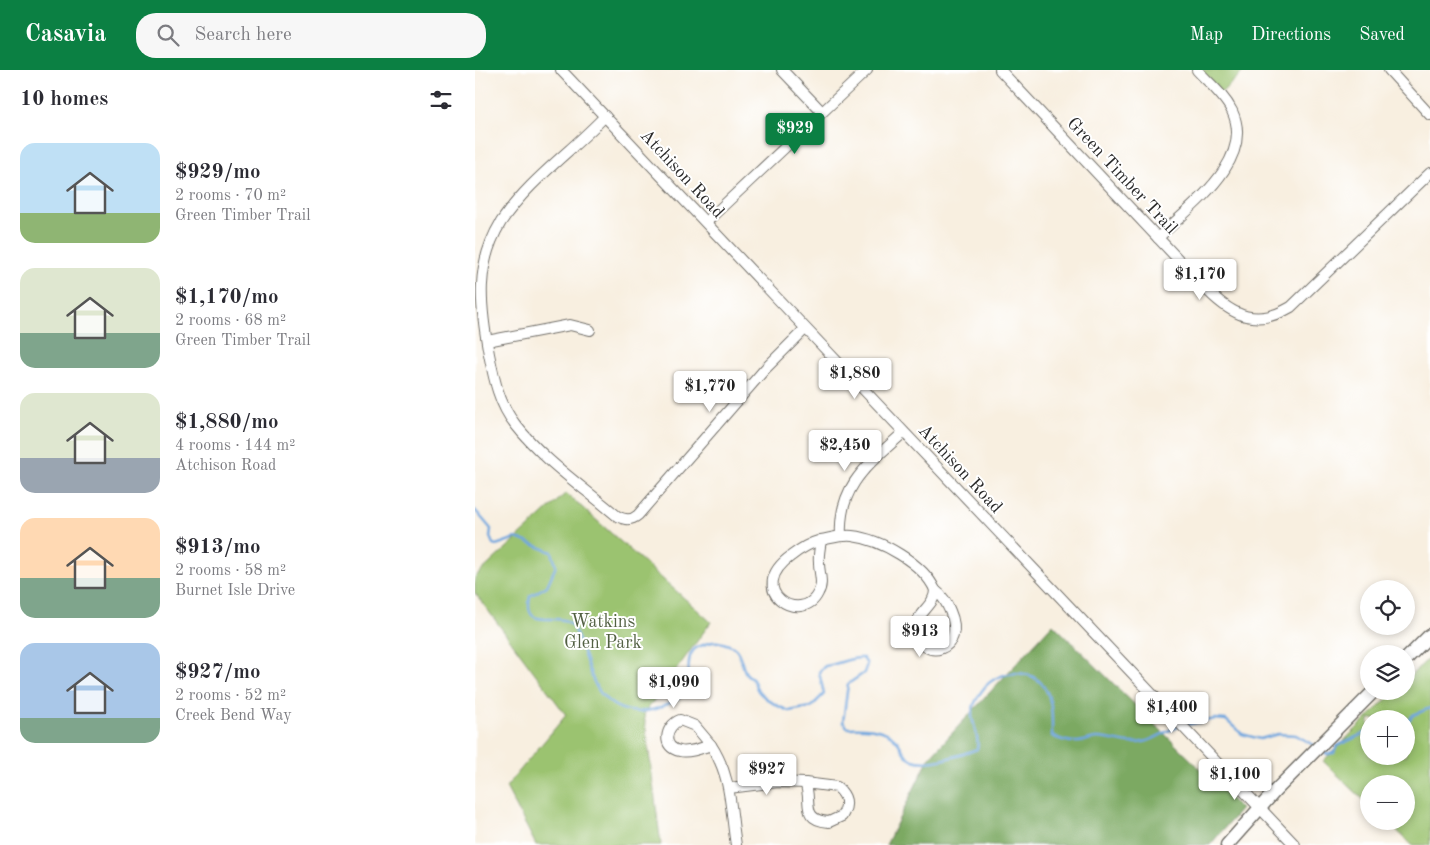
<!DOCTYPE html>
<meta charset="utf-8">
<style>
:root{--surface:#fff;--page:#f7f7f7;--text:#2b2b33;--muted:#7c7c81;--accent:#0b8043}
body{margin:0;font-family:"Old Standard TT",serif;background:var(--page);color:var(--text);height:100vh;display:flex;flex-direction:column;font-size:19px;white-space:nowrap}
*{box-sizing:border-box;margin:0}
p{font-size:16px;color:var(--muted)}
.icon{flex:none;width:28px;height:28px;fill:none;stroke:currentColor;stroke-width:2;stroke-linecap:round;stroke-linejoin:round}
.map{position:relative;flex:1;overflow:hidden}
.side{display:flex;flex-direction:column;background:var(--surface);width:475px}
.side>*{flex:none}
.controls{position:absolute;left:885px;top:510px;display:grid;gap:10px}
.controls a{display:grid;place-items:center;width:55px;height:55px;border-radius:50%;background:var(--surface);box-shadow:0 2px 8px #0003;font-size:25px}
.price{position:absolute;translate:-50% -42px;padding:0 11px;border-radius:5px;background:#fff;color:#222;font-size:16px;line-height:32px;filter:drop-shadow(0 1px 2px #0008)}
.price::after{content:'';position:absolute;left:50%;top:30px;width:15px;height:11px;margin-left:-8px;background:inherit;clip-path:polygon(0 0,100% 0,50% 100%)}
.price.on{background:var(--accent);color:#fff}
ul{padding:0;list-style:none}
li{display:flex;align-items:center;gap:15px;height:125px;padding:0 20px}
li span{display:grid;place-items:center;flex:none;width:140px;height:100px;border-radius:15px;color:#555}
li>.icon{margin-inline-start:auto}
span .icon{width:60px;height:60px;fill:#fffc;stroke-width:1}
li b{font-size:21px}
h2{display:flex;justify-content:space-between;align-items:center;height:60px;padding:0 20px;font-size:21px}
header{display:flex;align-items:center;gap:30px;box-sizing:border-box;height:70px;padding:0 25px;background:var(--accent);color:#fff}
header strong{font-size:24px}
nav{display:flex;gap:28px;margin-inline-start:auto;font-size:18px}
.search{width:350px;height:45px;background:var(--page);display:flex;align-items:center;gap:12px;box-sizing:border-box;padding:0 18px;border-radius:20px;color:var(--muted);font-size:19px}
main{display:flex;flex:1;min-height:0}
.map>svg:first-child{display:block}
.green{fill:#9bc36f;stroke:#63774d;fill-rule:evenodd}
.forest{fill:#7ca962;stroke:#546a46}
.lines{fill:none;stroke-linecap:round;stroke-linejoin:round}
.stream{stroke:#71a7df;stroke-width:2.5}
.minor-casing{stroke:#73706a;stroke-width:12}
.tertiary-casing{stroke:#73706a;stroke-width:15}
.minor{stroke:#fff;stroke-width:10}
.tertiary{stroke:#fff;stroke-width:12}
.labels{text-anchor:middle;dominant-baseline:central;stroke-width:4;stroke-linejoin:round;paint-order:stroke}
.street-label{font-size:18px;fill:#2b2b2b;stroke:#fff}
.park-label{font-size:18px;fill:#526043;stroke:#fff}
</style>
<header>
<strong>Casavia</strong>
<div class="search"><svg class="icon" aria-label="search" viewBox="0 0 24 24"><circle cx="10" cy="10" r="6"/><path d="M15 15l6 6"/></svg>Search here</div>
<nav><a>Map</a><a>Directions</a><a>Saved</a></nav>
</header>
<main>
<section class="side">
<h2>10 homes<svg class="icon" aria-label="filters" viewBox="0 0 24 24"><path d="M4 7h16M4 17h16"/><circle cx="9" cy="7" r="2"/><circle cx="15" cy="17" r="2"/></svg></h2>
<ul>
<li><span style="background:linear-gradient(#bfe0f5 70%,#8fb573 0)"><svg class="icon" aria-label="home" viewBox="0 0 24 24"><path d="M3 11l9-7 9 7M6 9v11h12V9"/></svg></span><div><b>$929/mo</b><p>2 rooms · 70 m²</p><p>Green Timber Trail</p></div></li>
<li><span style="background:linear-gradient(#dfe7d0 65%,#7fa58c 0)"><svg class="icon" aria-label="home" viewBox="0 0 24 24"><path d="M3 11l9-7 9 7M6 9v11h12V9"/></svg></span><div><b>$1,170/mo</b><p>2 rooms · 68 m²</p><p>Green Timber Trail</p></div></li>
<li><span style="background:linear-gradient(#dfe7d0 65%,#9aa5b1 0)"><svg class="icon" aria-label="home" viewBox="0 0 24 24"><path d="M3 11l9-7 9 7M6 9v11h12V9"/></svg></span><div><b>$1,880/mo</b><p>4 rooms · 144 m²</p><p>Atchison Road</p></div></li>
<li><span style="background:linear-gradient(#ffd9b3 60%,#7fa58c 0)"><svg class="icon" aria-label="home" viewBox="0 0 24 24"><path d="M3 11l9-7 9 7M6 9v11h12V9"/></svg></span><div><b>$913/mo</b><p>2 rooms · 58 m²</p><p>Burnet Isle Drive</p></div></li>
<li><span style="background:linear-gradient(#a9c7e8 75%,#7fa58c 0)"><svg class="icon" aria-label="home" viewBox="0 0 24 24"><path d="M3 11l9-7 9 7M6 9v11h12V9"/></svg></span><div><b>$927/mo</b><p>2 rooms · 52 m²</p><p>Creek Bend Way</p></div></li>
</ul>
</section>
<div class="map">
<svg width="955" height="775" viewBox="0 0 955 775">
<rect width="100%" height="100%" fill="#fff"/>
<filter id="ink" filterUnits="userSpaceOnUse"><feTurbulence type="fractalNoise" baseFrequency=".02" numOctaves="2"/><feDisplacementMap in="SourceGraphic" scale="10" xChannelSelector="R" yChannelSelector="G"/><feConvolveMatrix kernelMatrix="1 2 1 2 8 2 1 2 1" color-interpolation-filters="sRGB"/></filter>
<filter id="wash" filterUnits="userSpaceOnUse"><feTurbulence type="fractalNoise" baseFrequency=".0096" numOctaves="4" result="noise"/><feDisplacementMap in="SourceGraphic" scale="20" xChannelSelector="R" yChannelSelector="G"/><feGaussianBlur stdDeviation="1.12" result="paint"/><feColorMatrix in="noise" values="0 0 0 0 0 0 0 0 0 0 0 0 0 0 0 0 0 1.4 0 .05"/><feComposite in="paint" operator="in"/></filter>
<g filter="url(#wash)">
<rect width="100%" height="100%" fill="#f8efe0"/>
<!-- green -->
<g class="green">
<polygon points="722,0 770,0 745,24"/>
<polygon points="91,423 236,552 169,644 186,775 61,775 31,717 91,645 0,523 0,507"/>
<path d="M955 587V775H937L912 751H931V714H894V735L848 691 920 621H931V610ZM894 649H931V686H894Z"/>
</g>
<!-- forest -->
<polygon class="forest" points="578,554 766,739 735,775 411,775 454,688"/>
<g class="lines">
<!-- stream -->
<g class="stream">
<path d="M0 440 16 459 15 467 18 474 21 475 41 468 77 482 81 496 72 516 55 526C47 565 86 538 97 556 108 575 111 597 121 616 135 641 160 647 186 637 194 634 203 630 209 623 220 609 204 581 228 575 233 573 238 571 243 572 265 576 263 582 269 599 270 605 275 606 278 610 281 614 281 620 285 623 293 631 304 637 314 641L336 637 349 624 344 602 350 596C363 595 374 587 388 588L392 594 389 603 373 614 368 652 373 658C388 657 410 657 421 670 427 676 428 686 438 690 454 696 487 685 502 679 506 664 493 649 498 638 500 632 505 623 509 618 524 599 560 597 571 620 578 633 577 652 577 666 584 669 592 672 599 672 607 673 615 668 622 668 638 668 652 676 668 672 680 670 691 660 703 657"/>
<polyline points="931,654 938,645 955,638"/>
<polyline points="711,655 740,649 751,650 767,664 785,669 803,664 821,665 840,676"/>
<polyline points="847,680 852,684 859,683 862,676 894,661"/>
</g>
</g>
</g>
<g filter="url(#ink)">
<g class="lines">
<!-- minor casing -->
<g class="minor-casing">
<g id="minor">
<polyline points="86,0 820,775"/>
<polyline points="307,0 347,42"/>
<path d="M525 0 733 221C759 247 782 257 816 237L955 103"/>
<polyline points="914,0 955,45"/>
<path d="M130 46C97 81 53 111 26 152 0 195 5 236 14 284 19 309 24 334 40 354 68 390 108 417 142 446 150 450 156 451 163 445L290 299 330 259"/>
<polyline points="231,152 392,0"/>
<path d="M683 168C714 137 781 91 757 41 749 25 734 13 722 0"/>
<polyline points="12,271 95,255 115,260"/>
<path d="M366 466C363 415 394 394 428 363"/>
<path d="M346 470C345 478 343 485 344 493 344 504 349 513 343 523 327 556 268 521 316 486 325 479 335 473 346 470Z"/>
<path d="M346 470C357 468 366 465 377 466 405 469 449 494 460 520"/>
<path d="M460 520C468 526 471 532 475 541 493 582 445 593 441 560 439 543 460 537 460 520Z"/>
<path d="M205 650 220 656 236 675C227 678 214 683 205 681 186 678 190 656 205 650Z"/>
<path d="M236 675C257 707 255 738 261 775"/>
<path d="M330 713 362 717C372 726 374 734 367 746L354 752C324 750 338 730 330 713Z"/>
<polyline points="254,718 303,712 330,713"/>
</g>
</g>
<!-- tertiary casing -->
<g class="tertiary-casing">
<g id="tertiary">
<polyline points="931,589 955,565"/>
<polyline points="752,775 800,721 899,621"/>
</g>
</g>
<!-- minor -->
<use href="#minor" class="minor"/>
<!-- tertiary -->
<use href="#tertiary" class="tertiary"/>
</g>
</g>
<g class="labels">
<!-- street labels -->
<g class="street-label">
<text transform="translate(207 104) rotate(47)">Atchison Road</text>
<text transform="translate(647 106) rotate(47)">Green Timber Trail</text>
<text transform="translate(485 399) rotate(47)">Atchison Road</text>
</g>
<!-- park labels -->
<g class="park-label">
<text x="128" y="552">Watkins<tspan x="128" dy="21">Glen Park</tspan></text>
</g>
</g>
</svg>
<div class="controls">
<a><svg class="icon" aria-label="locate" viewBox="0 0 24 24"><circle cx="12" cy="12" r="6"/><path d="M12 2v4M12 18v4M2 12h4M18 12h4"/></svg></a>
<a><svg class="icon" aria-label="layers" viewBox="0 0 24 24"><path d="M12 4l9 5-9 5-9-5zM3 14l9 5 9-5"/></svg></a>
<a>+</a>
<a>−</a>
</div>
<b class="price on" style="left:320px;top:85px">$929</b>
<b class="price" style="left:725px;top:231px">$1,170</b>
<b class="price" style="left:380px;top:330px">$1,880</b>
<b class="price" style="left:235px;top:343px">$1,770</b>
<b class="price" style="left:370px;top:402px">$2,450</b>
<b class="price" style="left:445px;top:588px">$913</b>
<b class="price" style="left:199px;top:639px">$1,090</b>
<b class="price" style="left:697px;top:664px">$1,400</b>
<b class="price" style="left:292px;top:726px">$927</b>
<b class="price" style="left:760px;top:731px">$1,100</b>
</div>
</main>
